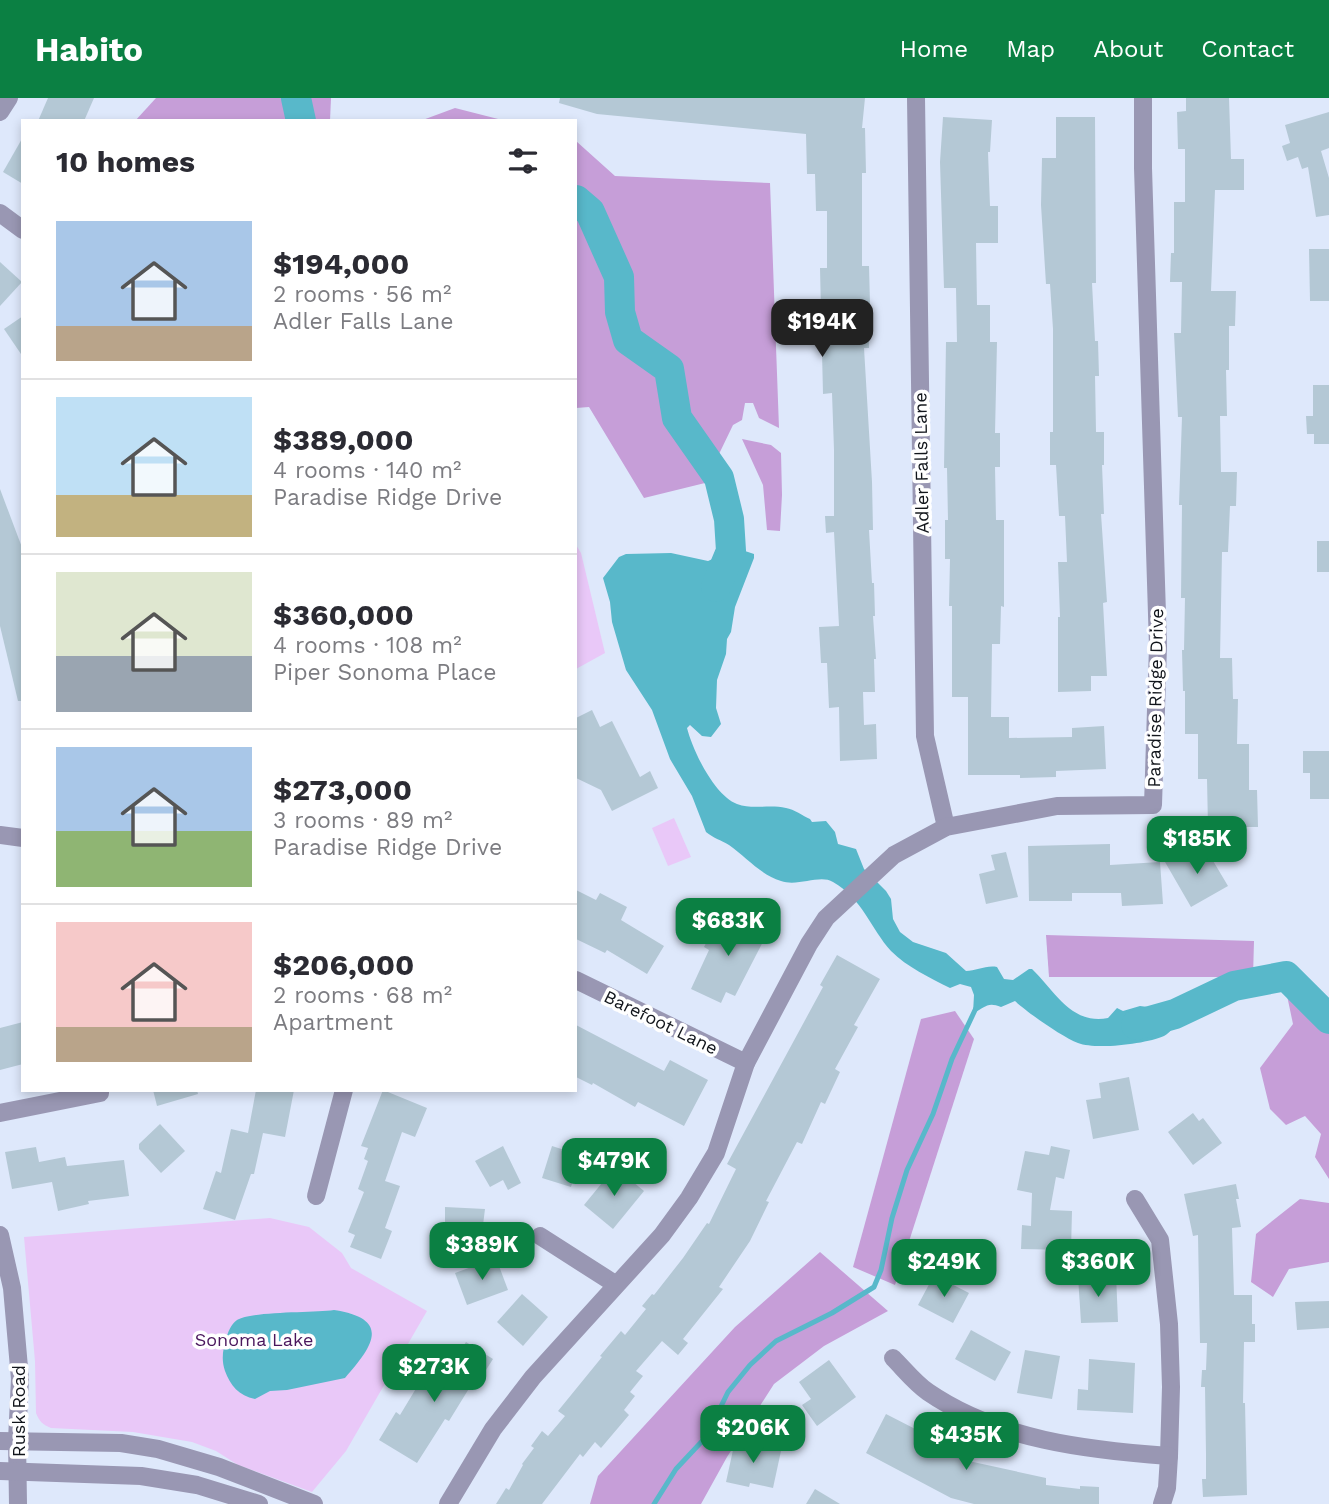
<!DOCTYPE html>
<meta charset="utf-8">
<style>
:root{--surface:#fff;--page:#f2f2f3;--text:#2b2b33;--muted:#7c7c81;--line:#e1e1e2;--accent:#0b8043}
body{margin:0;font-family:"Work Sans",sans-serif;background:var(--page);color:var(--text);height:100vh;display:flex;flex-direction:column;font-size:26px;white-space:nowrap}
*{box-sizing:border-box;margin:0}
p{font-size:23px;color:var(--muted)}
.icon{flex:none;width:38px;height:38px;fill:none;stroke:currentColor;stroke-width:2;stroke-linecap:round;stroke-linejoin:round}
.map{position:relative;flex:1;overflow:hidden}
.panel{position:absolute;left:21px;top:21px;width:556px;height:973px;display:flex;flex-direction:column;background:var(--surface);border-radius:0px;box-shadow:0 4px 10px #0003}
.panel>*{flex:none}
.price{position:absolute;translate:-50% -60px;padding:0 16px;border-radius:14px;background:var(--accent);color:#fff;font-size:23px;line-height:46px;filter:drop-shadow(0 2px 4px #0008)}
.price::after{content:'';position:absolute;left:50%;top:42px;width:21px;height:16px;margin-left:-10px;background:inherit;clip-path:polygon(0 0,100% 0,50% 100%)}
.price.selected{background:#222;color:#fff}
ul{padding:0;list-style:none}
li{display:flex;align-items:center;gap:21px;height:175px;padding:0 35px}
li+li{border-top:2px solid var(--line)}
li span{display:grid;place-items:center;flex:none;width:196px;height:140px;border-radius:0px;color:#555}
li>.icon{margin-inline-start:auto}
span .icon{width:84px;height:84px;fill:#fffc;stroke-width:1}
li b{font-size:30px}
h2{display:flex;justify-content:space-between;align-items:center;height:84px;padding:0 35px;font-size:30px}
header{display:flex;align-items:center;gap:42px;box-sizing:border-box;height:98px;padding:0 35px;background:var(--accent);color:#fff}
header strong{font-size:33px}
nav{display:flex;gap:38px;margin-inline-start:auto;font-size:24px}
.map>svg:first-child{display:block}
.green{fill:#e9c8f8}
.forest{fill:#c69ed8}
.water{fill:#58b8ca}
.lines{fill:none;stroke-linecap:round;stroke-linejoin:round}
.stream{stroke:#58b8ca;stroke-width:5}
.river{stroke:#58b8ca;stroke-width:30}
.building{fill:#b4c8d5}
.minor{stroke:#9997b3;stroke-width:18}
.labels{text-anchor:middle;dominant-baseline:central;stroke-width:7;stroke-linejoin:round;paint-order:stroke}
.street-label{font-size:18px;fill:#11151b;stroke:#fff}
.park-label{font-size:18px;fill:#4a175d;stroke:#fff}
</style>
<header>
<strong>Habito</strong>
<nav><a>Home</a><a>Map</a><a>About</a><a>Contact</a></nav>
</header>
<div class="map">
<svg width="1329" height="1406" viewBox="0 0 1329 1406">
<rect width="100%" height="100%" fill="#dee8fb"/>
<!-- green -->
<g class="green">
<polygon points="576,447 581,455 605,555 576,571"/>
<polygon points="674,720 691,759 668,768 652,730"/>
<path d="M270 1120 309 1129 342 1155 351 1170 427 1213 346 1353 312 1394 238 1367 216 1353 192 1344 133 1334 51 1330C43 1327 39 1323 36 1315L35 1263 24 1139Z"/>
</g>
<!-- forest -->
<g class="forest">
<polygon points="156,0 331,0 330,23 135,23"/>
<polygon points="455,10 506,23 420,23"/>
<polygon points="576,43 615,78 770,85 779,330 759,320 753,305 745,305 742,322 733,327 705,385 644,400 589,309 576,310"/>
<polygon points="742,341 771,347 781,355 782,397 780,433 767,432 763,387"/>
<polygon points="1046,837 1254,843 1253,879 1049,879"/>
<polygon points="1285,888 1329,921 1329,1081 1315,1059 1321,1036 1305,1018 1286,1027 1270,1011 1260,970 1293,926"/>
<polygon points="955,913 974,941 895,1187 853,1169 921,921"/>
<polygon points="1300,1101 1329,1105 1329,1164 1289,1171 1273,1199 1251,1184 1256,1136"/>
<polygon points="820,1154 888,1213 824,1248 774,1286 727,1359 701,1406 590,1406 598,1378 735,1229"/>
</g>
<!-- water -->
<g class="water">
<path d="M731 453H745L754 456V460L735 509 731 534 727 541 726 556 717 582 716 610 721 626 711 639 702 638 690 627 687 630C693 653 714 697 737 706 753 712 769 706 786 710 794 711 803 718 810 721L812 724 826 723 835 734 838 746 856 751 864 771 886 793 891 801 893 821 900 834 913 844 946 855 966 873C976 873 986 867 997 869L1004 881 1013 882 1029 871H1032C1055 893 1071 927 1108 920L1117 910 1123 913 1140 908 1171 912 1177 921C1174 929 1171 934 1164 938 1146 946 1096 952 1078 945 1062 939 1027 914 1015 903L1001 909C987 903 985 910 973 915L974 897 971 889 960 886 950 890C930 880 907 869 891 853 871 831 862 800 833 784 820 776 798 789 781 783 761 777 746 759 729 747 721 742 713 740 706 734L692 698 670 661 652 612 626 572 612 524 610 504 603 480 619 459 626 456 671 455 708 463Z"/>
<path d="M334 1212C392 1221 373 1248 345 1280L287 1292 270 1293 255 1301C239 1298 230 1287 225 1273 221 1262 223 1251 226 1241 228 1234 231 1226 237 1222 252 1213 313 1215 334 1212Z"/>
</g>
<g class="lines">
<!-- stream -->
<polyline class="stream" points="654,1406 676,1371 706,1339 728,1294 750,1267 776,1243 832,1215 874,1189 881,1172 892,1120 907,1072 933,1016 952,961 976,910"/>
<!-- river -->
<g class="river">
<polyline points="296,0 301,23"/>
<polyline points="576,102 590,114 619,179 620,214 628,242 669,271 677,320 719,380 729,421 731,453 716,489"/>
<polyline points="1136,927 1175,916 1234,888 1286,878 1329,921"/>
</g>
</g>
<!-- building -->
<g class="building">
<polygon points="48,0 94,0 84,23 38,23"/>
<polygon points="560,0 865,0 862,30 865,30 866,75 862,75 862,168 869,168 870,206 868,206 869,250 864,250 872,384 873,432 869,432 872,485 874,485 875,518 873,518 876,561 874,561 875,594 863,594 864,627 876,626 877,661 840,663 839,609 829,610 827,565 821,565 819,529 839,528 834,434 826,435 825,418 834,418 834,352 832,295 823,296 820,170 827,170 827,113 816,113 815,76 807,76 806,36 597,16 559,5"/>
<polygon points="1186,0 1229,0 1231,61 1244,61 1244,92 1215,92 1211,193 1236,193 1235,228 1229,228 1229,272 1226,272 1227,318 1220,318 1221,374 1237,374 1236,408 1230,408 1228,454 1222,454 1220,560 1232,560 1233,601 1238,601 1237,646 1249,646 1249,692 1257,692 1258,729 1208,729 1207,681 1198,681 1198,636 1185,636 1185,593 1183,593 1182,552 1184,552 1185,500 1181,500 1182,407 1179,407 1182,319 1178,319 1174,235 1181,235 1182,184 1170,184 1171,155 1174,155 1174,104 1185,104 1185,51 1178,51 1177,14 1186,13"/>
<polygon points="1329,14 1329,50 1321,53 1329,80 1329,117 1316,119 1308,69 1302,71 1298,59 1287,63 1282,48 1290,45 1285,27"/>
<polygon points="943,19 992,22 990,54 988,54 990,108 998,108 998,145 976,145 977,207 990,207 990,244 997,244 995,335 1000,335 1000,369 995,369 996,422 1004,422 1004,509 1001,508 1000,546 992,546 991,619 1009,619 1009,640 1072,639 1072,630 1104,628 1106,671 1056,673 1056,679 1020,680 1020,677 968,677 968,599 952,599 952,508 949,508 950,461 945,461 945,422 948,422 947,370 944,370 946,244 957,244 956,190 944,190 940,64"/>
<polygon points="1056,19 1095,19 1096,185 1092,185 1095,243 1098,243 1099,278 1095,278 1096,334 1104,334 1104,367 1102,367 1104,416 1101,416 1107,504 1103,505 1107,578 1091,578 1091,593 1058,594 1058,519 1060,519 1058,464 1067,464 1065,418 1059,418 1056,367 1050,367 1050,334 1053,334 1053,231 1050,186 1046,186 1041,107 1042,60 1056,60"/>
<polygon points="23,39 23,86 3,74"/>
<polygon points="1309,151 1329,151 1329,203 1310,203"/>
<polygon points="0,164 22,184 0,208"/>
<polygon points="23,218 23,259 4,231"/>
<polygon points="1313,287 1329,287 1329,346 1314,346 1314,336 1307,336 1306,318 1313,318"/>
<polygon points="0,391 23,452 23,603 18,603 0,528"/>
<rect x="1317" y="443" width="12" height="31"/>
<polygon points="592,612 600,629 612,623 640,679 650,673 658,690 612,713 601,692 576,680 576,620"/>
<polygon points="1303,653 1329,653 1329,701 1310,701 1310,675 1303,675"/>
<polygon points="1110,746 1110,767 1160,764 1163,806 1122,808 1121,795 1072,795 1072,803 1029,803 1028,748"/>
<polygon points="1203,746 1228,788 1191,809 1165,764 1173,764"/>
<polygon points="1006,754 1018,799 986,806 979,776 995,772 991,757"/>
<polygon points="576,792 596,802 600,795 627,809 621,822 664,848 647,876 607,852 605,855 576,841"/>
<polygon points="721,815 767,836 735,898 726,894 721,905 691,891 709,852 704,849"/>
<polygon points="837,857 880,881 854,927 858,929 835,971 840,974 825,1006 821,1004 802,1046 797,1044 766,1103 769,1104 750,1143 719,1189 723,1191 683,1241 688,1245 678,1257 662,1243 636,1273 643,1278 630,1294 635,1298 624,1312 629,1317 601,1350 595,1344 583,1359 580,1356 542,1406 496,1406 506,1390 509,1392 523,1367 522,1366 534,1350 531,1348 542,1333 548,1338 565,1318 558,1313 602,1259 600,1258 621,1233 625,1237 646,1211 642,1208 652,1196 654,1197 683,1160 707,1125 709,1126 736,1071 727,1066 823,889 820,887"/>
<polygon points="23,924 23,966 0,972 0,930"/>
<polygon points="576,927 664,973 670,962 708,982 684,1028 638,1004 635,1009 593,985 592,987 576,979"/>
<polygon points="1129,979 1139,1032 1093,1041 1086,1002 1101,1000 1099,985"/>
<polygon points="153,992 197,992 198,996 157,1008"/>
<polygon points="256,992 294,992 285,1039 263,1035 254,1076 251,1076 235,1122 203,1111 216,1073 221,1075 231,1031 248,1035"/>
<polygon points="383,992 427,1010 415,1039 402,1034 385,1083 400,1088 385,1130 392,1133 381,1161 350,1149 355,1137 348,1134 364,1094 358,1091 368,1063 364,1061 368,1050 361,1048"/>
<polygon points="1193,1015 1199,1023 1203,1020 1222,1045 1193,1067 1168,1034"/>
<polygon points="160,1026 185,1053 161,1075 139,1051 139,1046"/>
<polygon points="503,1048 521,1085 508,1092 503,1082 490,1089 475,1063"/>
<polygon points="552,1048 580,1057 571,1089 542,1080"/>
<polygon points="1051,1048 1070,1052 1064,1081 1056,1079 1050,1112 1072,1113 1071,1152 1021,1151 1022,1127 1031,1128 1032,1095 1017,1092 1025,1053 1049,1057"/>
<polygon points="36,1049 39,1064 65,1059 67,1068 124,1062 129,1098 88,1103 89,1106 58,1113 52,1084 12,1091 5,1054"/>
<polygon points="615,1069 644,1093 613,1131 584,1107"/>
<polygon points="1236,1086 1239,1101 1236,1101 1241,1129 1232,1130 1234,1197 1252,1197 1252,1226 1255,1226 1255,1244 1244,1244 1243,1305 1245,1305 1247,1397 1203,1399 1202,1381 1206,1381 1206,1356 1205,1289 1201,1289 1202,1272 1206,1272 1207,1245 1200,1245 1198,1137 1193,1138 1184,1096"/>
<polygon points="445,1109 485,1111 480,1151 443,1149 442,1146 437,1145 438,1133 445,1133"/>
<polygon points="496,1160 508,1192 467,1207 455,1175"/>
<polygon points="1116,1176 1118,1224 1081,1225 1078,1178"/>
<polygon points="934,1177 969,1195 953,1225 918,1207"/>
<polygon points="522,1196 548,1219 523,1248 497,1224"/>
<polygon points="1329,1203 1329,1230 1297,1232 1295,1204"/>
<polygon points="971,1232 1011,1254 995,1283 955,1261"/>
<polygon points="466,1244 493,1261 477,1286 473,1284 449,1323 445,1321 417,1365 379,1342 396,1314 400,1317 426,1274 440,1283"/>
<polygon points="1025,1252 1060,1258 1052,1301 1017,1295"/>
<polygon points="1089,1261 1135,1265 1133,1315 1077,1312 1078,1291 1088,1292"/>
<polygon points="829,1262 856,1299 817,1328 802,1307 811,1301 799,1284"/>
<polygon points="886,1316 925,1336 922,1341 964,1362 1046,1380 1046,1387 1080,1391 1080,1388 1099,1389 1099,1406 974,1406 951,1400 866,1355"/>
<polygon points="735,1343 781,1353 773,1390 750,1385 749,1389 726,1384"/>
<polygon points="815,1391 840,1406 806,1406"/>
</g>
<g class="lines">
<!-- minor -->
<g class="minor">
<polyline points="916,0 925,638 946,729"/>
<polyline points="0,14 9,0"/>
<polyline points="0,115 23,132"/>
<polyline points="0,737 23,740"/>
<polyline points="576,882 746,965"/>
<polyline points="0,1015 100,995"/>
<polyline points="316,1098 344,992"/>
<polyline points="1135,1101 1160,1142 1169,1226 1171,1289 1169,1358 1167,1390 1162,1406"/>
<polyline points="0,1137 12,1190 20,1281 17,1342 18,1406"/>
<polyline points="540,1138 615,1186"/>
<path d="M893 1260C904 1271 915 1285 928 1294 998 1342 1087 1352 1169 1358"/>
<polyline points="0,1343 121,1345 158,1351 219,1369 314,1406"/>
<polyline points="0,1373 141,1378 197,1387 259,1406"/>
<polyline points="448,1406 493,1331 533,1279 662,1137 689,1100 716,1055 746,965 809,846 826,820 894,757 946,729 1057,708 1153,707 1158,548 1143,70 1143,0"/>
</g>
</g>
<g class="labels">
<!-- street labels -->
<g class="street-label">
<text transform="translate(921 365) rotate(-91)">Adler Falls Lane</text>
<text transform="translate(1155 600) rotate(-89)">Paradise Ridge Drive</text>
<text transform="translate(661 924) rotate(26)">Barefoot Lane</text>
<text transform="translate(18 1313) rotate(-90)">Rusk Road</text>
</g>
<!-- park labels -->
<g class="park-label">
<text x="254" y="1241">Sonoma Lake</text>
</g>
</g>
</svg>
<b class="price selected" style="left:822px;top:261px">$194K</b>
<b class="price" style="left:1197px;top:778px">$185K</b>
<b class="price" style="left:728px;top:860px">$683K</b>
<b class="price" style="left:614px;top:1100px">$479K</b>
<b class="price" style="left:482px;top:1184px">$389K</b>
<b class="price" style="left:944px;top:1201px">$249K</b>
<b class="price" style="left:1098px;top:1201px">$360K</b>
<b class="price" style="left:434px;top:1306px">$273K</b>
<b class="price" style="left:753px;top:1367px">$206K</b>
<b class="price" style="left:966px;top:1374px">$435K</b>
<section class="panel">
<h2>10 homes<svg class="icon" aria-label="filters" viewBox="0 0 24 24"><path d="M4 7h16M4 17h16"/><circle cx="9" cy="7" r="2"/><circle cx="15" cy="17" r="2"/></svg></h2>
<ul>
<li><span style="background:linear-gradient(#a9c7e8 75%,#b9a48a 0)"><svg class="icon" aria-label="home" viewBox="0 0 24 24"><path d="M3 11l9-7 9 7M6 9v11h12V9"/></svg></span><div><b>$194,000</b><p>2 rooms · 56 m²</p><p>Adler Falls Lane</p></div></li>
<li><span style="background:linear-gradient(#bfe0f5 70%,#c2b280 0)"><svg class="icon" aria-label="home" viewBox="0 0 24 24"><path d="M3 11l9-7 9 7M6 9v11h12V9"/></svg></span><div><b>$389,000</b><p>4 rooms · 140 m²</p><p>Paradise Ridge Drive</p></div></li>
<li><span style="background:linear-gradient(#dfe7d0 60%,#9aa5b1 0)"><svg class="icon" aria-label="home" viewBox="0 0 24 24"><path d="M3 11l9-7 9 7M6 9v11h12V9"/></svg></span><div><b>$360,000</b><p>4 rooms · 108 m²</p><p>Piper Sonoma Place</p></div></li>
<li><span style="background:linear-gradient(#a9c7e8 60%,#8fb573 0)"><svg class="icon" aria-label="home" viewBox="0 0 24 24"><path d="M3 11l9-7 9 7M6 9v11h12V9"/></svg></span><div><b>$273,000</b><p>3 rooms · 89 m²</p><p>Paradise Ridge Drive</p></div></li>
<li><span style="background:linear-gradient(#f6c9c9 75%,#b9a48a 0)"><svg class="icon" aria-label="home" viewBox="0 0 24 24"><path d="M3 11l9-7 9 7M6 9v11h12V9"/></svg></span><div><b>$206,000</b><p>2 rooms · 68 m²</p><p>Apartment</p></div></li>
</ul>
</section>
</div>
